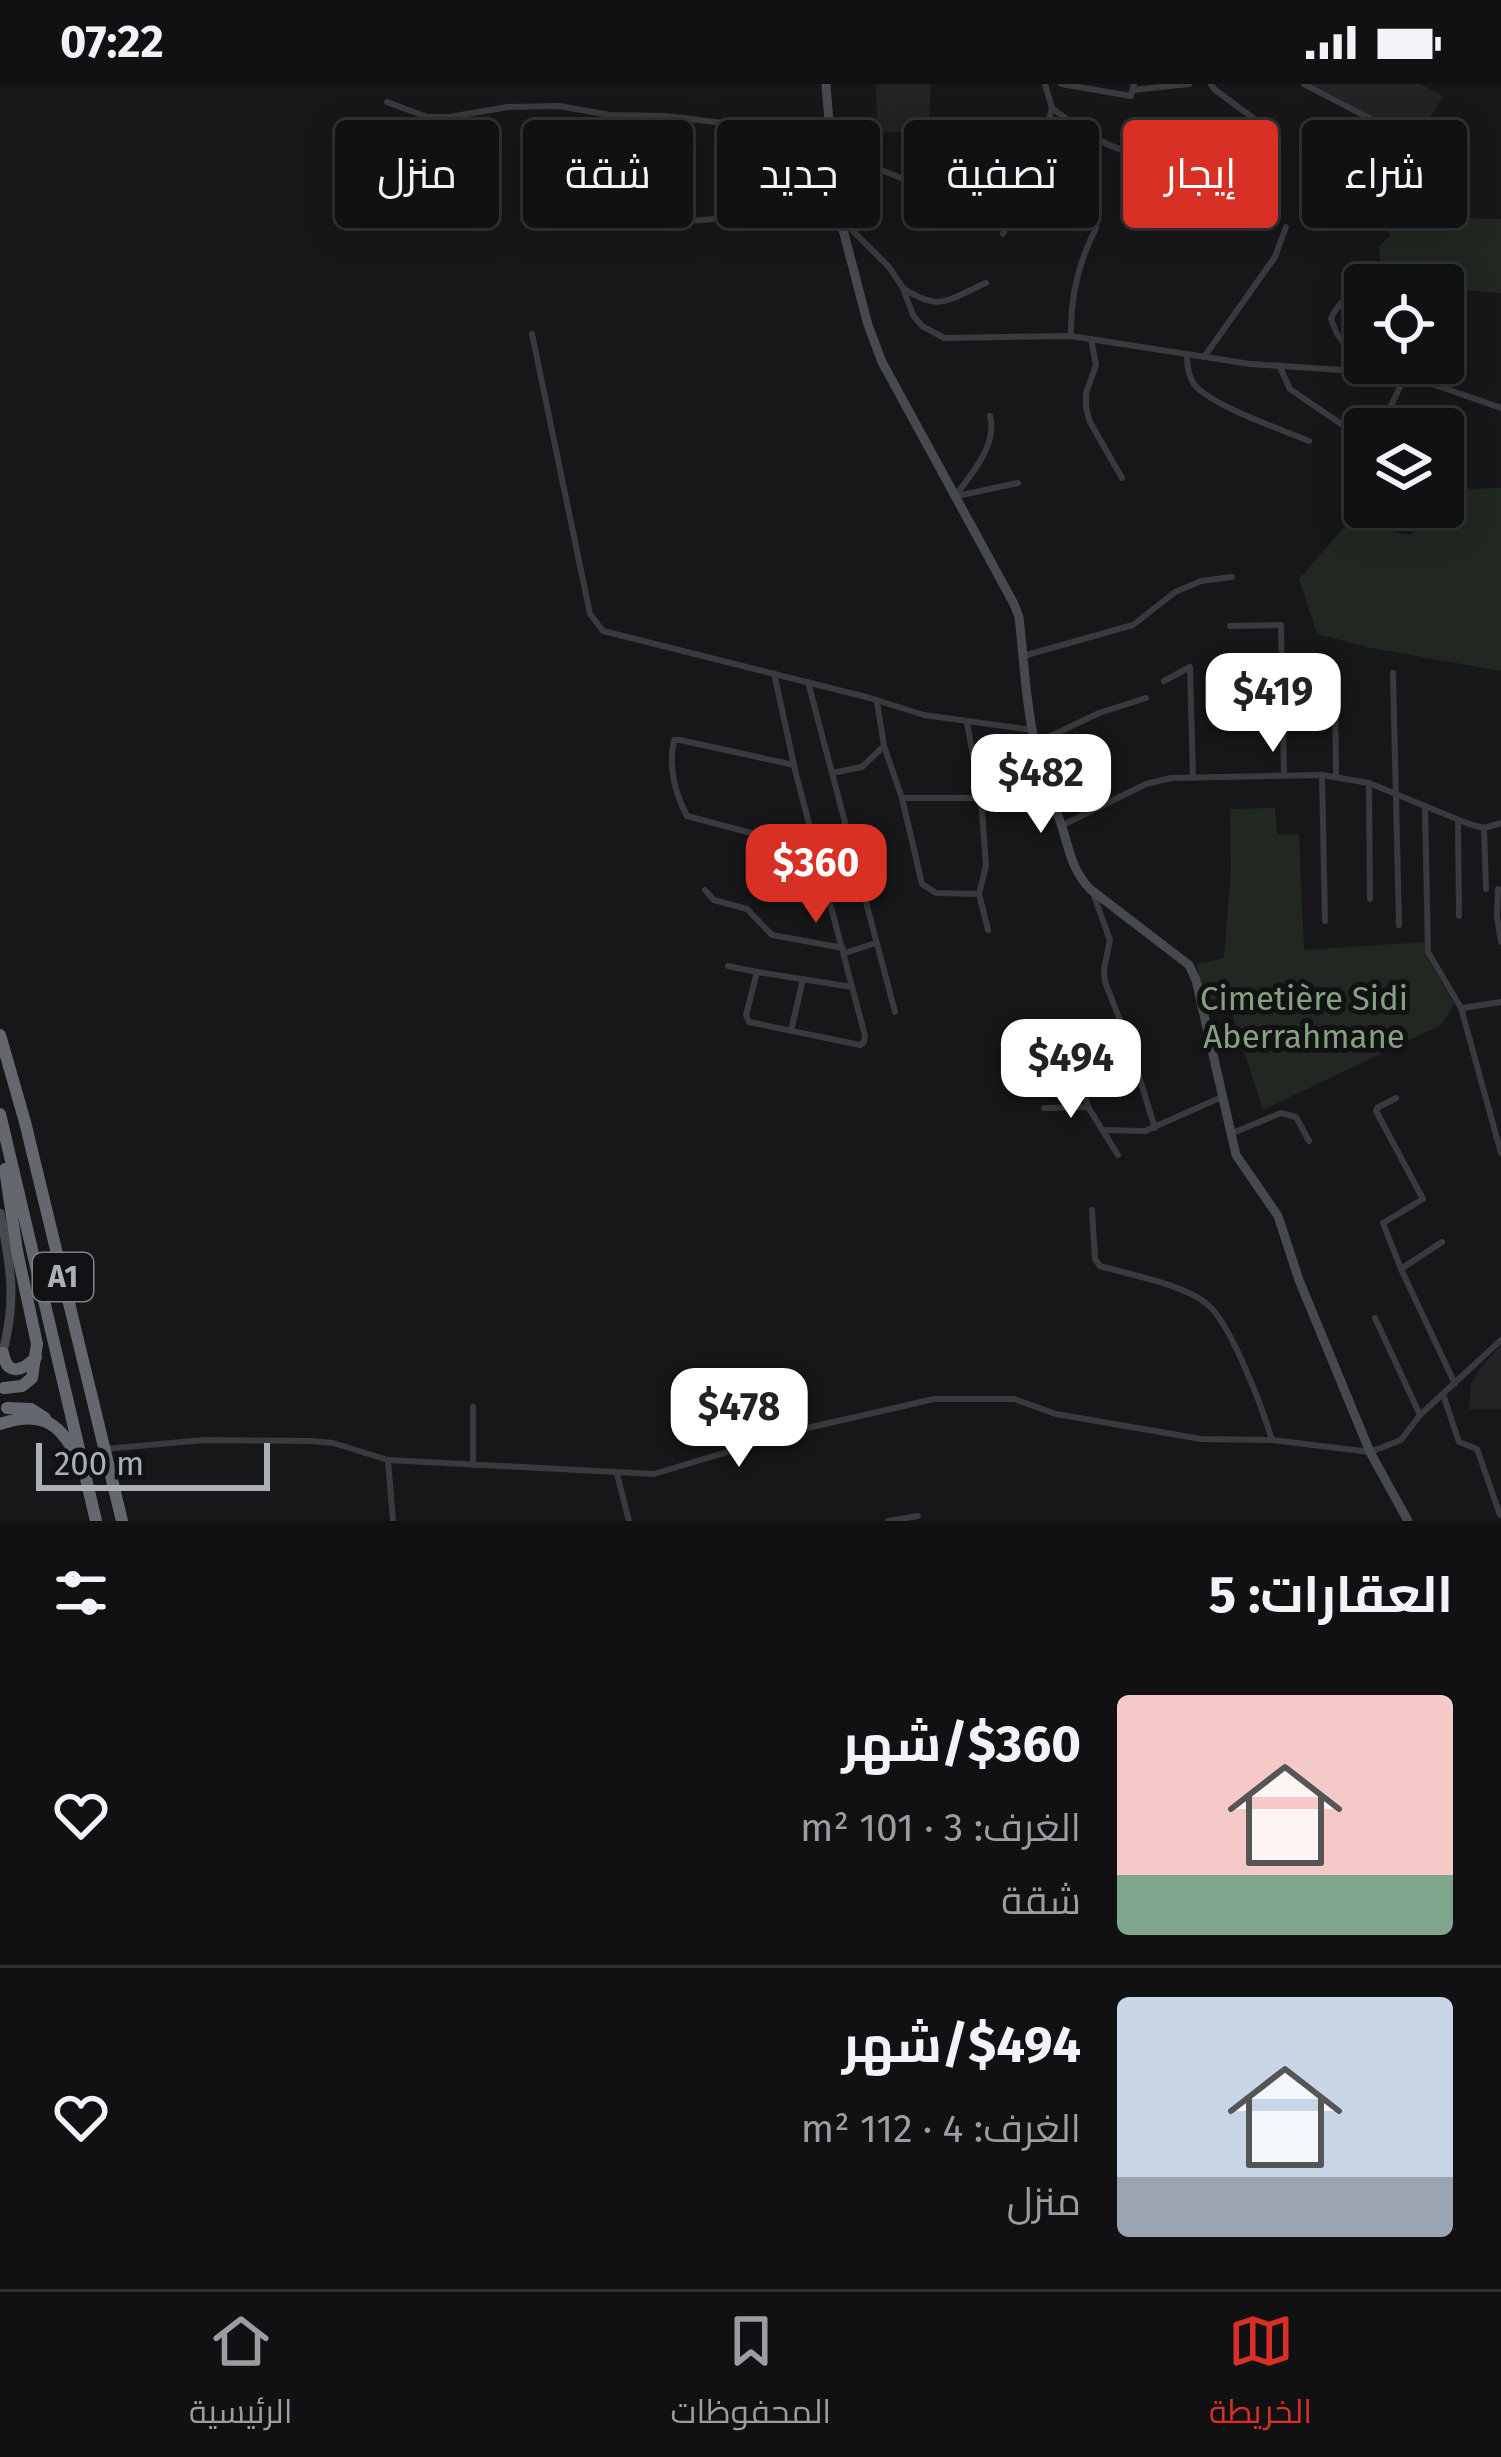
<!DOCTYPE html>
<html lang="ar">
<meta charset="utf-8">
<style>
:root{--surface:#111113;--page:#1a1a1c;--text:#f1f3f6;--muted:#9c9da0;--line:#303133;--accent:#d93025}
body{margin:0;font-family:"Fira Sans",Cairo,sans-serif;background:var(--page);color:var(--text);direction:rtl;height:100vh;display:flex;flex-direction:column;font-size:45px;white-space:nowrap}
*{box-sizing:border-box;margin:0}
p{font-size:39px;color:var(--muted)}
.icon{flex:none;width:66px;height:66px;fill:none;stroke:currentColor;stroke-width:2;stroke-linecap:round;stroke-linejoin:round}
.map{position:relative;height:1437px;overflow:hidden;direction:ltr}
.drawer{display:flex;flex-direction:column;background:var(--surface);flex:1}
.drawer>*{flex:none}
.banner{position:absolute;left:36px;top:36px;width:1431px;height:108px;direction:rtl;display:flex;gap:24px}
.buttons{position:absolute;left:1344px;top:180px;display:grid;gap:24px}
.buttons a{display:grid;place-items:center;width:120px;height:120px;border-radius:12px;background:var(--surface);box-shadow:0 6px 30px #0003,0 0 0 3px var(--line);font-size:60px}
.scale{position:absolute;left:36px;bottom:30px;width:234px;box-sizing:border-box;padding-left:12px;border:6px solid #aab0b8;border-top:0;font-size:33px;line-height:42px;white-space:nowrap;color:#aab0b8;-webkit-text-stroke:9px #121214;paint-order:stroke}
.price{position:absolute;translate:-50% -102px;padding:0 27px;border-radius:24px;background:#fff;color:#222;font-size:39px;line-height:78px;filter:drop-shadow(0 3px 6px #0008)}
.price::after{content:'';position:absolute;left:50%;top:72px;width:36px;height:27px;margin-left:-18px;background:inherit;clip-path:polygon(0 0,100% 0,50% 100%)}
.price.selected{background:var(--accent);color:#fff}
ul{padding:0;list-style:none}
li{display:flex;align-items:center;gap:36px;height:300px;padding:0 48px}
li+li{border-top:3px solid var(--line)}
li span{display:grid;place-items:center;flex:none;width:336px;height:240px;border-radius:12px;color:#555}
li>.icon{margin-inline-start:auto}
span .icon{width:144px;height:144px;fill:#fffc;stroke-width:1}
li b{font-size:51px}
h2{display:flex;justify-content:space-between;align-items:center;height:144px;padding:0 48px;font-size:51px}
.chip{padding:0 42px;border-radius:12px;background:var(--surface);box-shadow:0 6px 30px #0003,0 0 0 3px var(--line);font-size:42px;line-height:108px}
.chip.selected{background:var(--accent);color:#fff}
.status{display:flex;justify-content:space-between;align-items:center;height:84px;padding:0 60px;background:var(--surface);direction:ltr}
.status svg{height:33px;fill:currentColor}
.tab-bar{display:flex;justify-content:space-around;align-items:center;height:168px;border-top:3px solid var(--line);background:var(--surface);font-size:33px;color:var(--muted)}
.tab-bar a{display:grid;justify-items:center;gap:6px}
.tab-bar .selected{color:var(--accent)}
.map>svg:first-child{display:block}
.built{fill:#232326}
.green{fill:#212821}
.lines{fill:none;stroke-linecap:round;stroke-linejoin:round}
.street{stroke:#383a3d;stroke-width:6}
.secondary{stroke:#46494d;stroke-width:9}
.highway{stroke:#64686e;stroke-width:12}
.labels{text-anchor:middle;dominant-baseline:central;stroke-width:10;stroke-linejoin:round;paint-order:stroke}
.shield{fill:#121214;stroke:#7c8187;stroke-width:3}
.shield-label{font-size:30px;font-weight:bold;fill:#aab0b8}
.park-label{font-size:33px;fill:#84a282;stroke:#121214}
</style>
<div class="status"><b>07:22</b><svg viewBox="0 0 49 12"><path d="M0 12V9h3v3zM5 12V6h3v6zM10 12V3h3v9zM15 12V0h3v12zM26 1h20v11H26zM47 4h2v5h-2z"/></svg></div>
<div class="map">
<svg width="1501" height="1437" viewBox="0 0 1501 1437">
<rect width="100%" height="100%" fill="#171719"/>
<!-- built -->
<g class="built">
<polygon points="879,0 931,0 929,44 926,47 877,49 876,2"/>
<polygon points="1312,0 1420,0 1443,12 1416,56"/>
<polygon points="1501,1261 1501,1325 1469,1325 1471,1300 1482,1282"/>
</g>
<!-- green -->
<g class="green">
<polygon points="1349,57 1377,78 1406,113 1432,126 1480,135 1501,135 1501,209 1443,204 1443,201 1388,201 1380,174 1379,162 1390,152 1382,130 1363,115 1350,78"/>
<polygon points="1501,404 1501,587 1371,564 1317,550 1299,495 1349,438 1410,451 1463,405"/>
<polygon points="1275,724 1277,751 1299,750 1304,866 1425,858 1426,872 1454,920 1441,941 1263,1026 1227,915 1203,916 1197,880 1224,874 1231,783 1230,725"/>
</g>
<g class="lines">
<!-- street -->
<g class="street">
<polyline points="1061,0 1131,12 1134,0"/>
<polyline points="1211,0 1214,5 1257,37 1227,72"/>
<polyline points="1304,0 1392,46"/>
<polyline points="1133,6 1189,0"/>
<polyline points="387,18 427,33 449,33 508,23 559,22 610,31 666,32 763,44 828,40"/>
<path d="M1052 24C1080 46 1112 69 1148 71"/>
<polyline points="968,121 983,115 1013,90 1029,86 1038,75 1052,24 1045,0"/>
<polyline points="844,138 889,183 903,204 913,231 922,242 944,254 1071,252 1250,280 1373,288 1435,301 1501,324"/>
<path d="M651 140C678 133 712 142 737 127 756 115 760 89 783 79H864L906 96"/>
<path d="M1003 150 1015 127C1035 124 1041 131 1059 134 1071 136 1081 133 1093 136L1096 144C1079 177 1070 215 1071 252"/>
<polyline points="1369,201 1372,200"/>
<path d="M903 204C940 229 949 215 986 199"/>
<polyline points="532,250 590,530 603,547 870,614 924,631 1033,646"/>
<polyline points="1091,255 1096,281 1086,309 1086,323 1090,338 1122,394"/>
<path d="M1187 272C1187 282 1188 291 1194 300 1211 322 1281 345 1309 357"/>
<polyline points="1204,273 1275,173 1286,143"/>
<polyline points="1279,281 1290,305 1357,351 1365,349"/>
<path d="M1365 286 1337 250 1331 235C1337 219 1350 210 1365 203"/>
<polyline points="1435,301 1437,279"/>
<polyline points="1391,322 1418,345"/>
<polyline points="1369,345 1391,322 1404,294"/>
<polyline points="1443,360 1462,370"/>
<path d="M955 412C971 391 998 360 990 332"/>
<polyline points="957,412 1018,399"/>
<polyline points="1230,542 1281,541 1284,691"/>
<polyline points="1023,572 1133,541 1175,508 1201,497 1232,493"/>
<polyline points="1393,589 1399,841"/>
<polyline points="1164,597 1190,583 1193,694"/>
<polyline points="808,598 895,928"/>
<polyline points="1335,615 1336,692"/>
<polyline points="877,618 884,662 902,714 922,800 936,809 979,810 988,846"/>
<polyline points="967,639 981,714 986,782 979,810"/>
<polyline points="1034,660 1099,629 1146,614"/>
<path d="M794 681 680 656H674C668 682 675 709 687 732L774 755 815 762"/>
<polyline points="832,689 862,683 884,662"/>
<polyline points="1322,691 1325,837"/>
<polyline points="1369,699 1370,815"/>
<polyline points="902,714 981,714"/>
<polyline points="1425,723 1428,868 1461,924 1501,1069"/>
<polyline points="1458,737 1459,832"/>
<polyline points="1063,741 1146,700 1171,694 1322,691 1369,699 1469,740 1484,744 1501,739"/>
<polyline points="1484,744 1486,805"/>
<polyline points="1498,805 1497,833 1501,858"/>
<polyline points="705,806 714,816 747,825 772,851 843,864"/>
<polyline points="1093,809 1110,856 1104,885 1105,898 1127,954 1155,1044"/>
<polyline points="845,869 876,859"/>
<polyline points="728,882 757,888 746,931 749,938 860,961 864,958 865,952 796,690 774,589"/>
<polyline points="757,888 852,903"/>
<polyline points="1463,924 1501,918"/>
<polyline points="791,947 803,895"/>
<polyline points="1079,983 1088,1023 1118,1071"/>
<polyline points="1396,1014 1377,1024 1376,1027 1423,1115 1383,1139 1401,1185 1455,1300"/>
<polyline points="1044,1024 1088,1023"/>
<polyline points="1102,1046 1145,1047 1222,1013"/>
<polyline points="1230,1050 1281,1029 1296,1033 1309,1057"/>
<path d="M1092 1126 1095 1175 1100 1182C1131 1191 1183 1200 1207 1220 1231 1239 1263 1326 1272 1356"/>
<polyline points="1401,1185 1442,1158"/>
<polyline points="1375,1234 1420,1331"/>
<polyline points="1443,1310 1459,1358 1477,1365 1500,1431"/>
<polyline points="105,1365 204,1356 312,1357 333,1359 388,1376 654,1390 803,1345 934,1315 1014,1315 1056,1330 1201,1355 1272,1356 1370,1368 1401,1356 1420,1331 1501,1256"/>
<polyline points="388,1376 393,1437"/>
<polyline points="473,1381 473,1323"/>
<polyline points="617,1390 629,1437"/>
<polyline points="888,1437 918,1432"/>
</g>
<!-- secondary -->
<g class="secondary">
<path d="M826 0 835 115 868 241 882 278 1014 520 1019 533C1024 577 1026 622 1036 665 1041 690 1051 713 1060 737 1069 762 1070 784 1090 805L1189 881 1196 896 1236 1071 1278 1132 1299 1196 1370 1368 1408 1437"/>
<path d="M0 1129C11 1182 17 1218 2 1271"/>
</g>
<!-- highway -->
<g class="highway">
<polyline points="0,951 25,1038 122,1437"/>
<polyline points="0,1030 96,1437"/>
<path d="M3 1269C7 1293 23 1287 36 1273"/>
<polyline points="4,1304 22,1302 32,1294 37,1260 17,1167 5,1085"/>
<polyline points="7,1324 31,1325 45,1334"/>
<path d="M0 1340C38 1327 59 1336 76 1372"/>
</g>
</g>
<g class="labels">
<!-- shield labels -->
<rect class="shield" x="33" y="1169" width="60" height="48" rx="9"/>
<g class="shield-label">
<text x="63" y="1193">A1</text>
</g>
<!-- park labels -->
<g class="park-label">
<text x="1304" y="915">Cimetière Sidi<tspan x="1304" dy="38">Aberrahmane</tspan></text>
</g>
</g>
</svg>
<div class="buttons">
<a><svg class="icon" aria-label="locate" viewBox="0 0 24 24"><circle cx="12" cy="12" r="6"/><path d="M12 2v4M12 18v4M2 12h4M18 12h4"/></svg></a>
<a><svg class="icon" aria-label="layers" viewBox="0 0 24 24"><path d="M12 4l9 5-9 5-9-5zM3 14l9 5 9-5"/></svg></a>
</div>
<div class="scale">200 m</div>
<b class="price" style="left:1273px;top:671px">$419</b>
<b class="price" style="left:1041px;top:752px">$482</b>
<b class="price selected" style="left:816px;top:842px">$360</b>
<b class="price" style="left:1071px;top:1037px">$494</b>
<b class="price" style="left:739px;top:1386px">$478</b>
<div class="banner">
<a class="chip">شراء</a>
<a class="chip selected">إيجار</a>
<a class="chip">تصفية</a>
<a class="chip">جديد</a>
<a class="chip">شقة</a>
<a class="chip">منزل</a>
</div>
</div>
<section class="drawer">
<h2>العقارات: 5<svg class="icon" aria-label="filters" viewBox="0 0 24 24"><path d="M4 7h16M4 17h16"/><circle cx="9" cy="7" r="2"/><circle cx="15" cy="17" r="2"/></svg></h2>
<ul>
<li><span style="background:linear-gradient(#f6c9c9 75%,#7fa58c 0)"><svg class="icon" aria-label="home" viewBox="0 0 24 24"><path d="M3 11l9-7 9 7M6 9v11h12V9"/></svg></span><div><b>$360/شهر</b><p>الغرف: 3 · 101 m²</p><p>شقة</p></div><svg class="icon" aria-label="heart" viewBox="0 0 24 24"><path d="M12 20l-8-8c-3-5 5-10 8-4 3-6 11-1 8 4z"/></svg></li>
<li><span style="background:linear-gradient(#c9d6e8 75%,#9aa5b1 0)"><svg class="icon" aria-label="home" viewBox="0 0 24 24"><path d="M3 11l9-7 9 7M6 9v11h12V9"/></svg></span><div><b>$494/شهر</b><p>الغرف: 4 · 112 m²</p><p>منزل</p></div><svg class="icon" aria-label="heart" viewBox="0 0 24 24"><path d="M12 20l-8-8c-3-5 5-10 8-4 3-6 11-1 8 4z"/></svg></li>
</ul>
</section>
<nav class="tab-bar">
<a class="selected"><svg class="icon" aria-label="map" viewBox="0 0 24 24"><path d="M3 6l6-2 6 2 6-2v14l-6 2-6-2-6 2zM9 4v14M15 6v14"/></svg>الخريطة</a>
<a><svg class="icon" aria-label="saved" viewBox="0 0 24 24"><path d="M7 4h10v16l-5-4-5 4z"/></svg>المحفوظات</a>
<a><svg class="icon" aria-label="home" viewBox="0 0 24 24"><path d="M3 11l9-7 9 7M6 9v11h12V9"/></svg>الرئيسية</a>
</nav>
